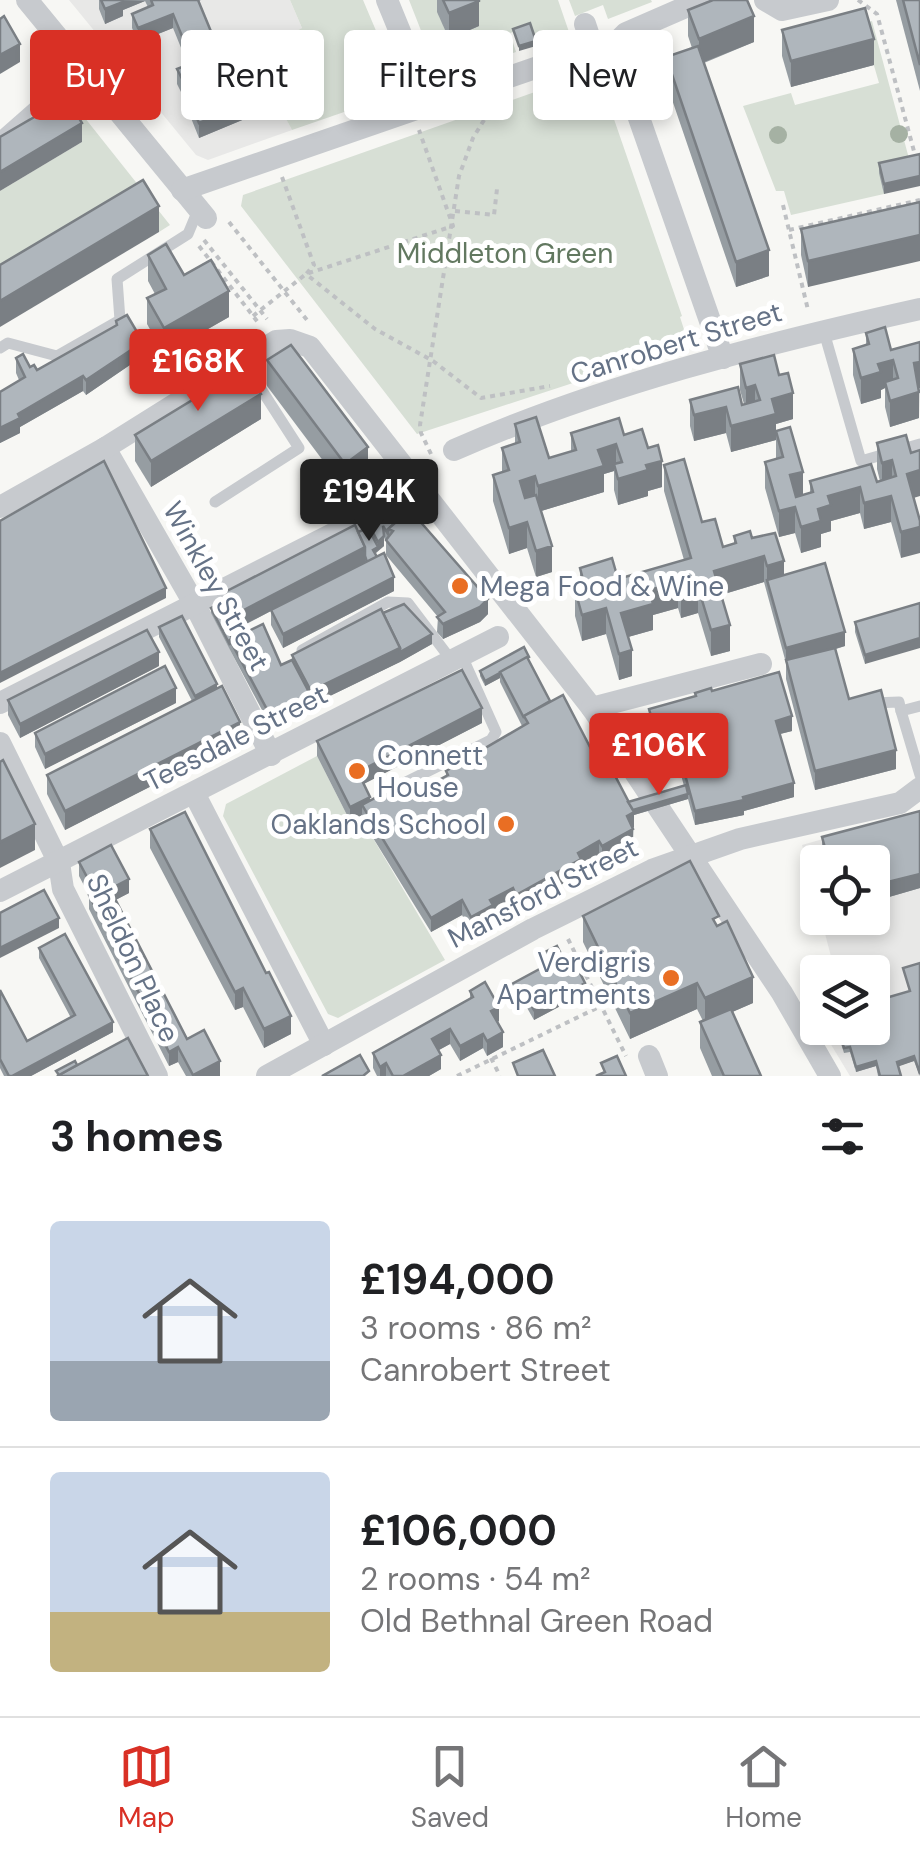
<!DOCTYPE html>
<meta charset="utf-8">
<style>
:root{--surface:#fff;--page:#f6f6f6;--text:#202124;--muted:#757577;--line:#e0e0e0;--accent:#d93025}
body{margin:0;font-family:"DM Sans",sans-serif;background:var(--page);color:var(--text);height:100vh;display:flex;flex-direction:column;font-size:38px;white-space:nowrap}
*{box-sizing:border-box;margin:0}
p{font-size:32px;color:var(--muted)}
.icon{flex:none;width:55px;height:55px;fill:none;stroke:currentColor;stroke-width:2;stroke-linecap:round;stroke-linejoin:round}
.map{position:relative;height:1076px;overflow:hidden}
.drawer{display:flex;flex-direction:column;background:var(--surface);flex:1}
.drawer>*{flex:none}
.hud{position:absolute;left:30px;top:30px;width:860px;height:90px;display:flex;gap:20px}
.tools{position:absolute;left:800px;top:845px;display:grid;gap:20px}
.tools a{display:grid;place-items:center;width:90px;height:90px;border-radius:10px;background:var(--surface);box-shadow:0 5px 15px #0003;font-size:50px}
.price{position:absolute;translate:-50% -85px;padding:0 22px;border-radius:10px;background:var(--accent);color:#fff;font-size:32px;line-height:65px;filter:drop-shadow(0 2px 5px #0008)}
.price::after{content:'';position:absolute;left:50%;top:60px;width:30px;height:22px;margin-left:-15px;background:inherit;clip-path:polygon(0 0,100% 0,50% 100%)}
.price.selected{background:#222;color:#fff}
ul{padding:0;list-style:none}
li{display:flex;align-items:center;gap:30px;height:250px;padding:0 50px}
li+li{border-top:2px solid var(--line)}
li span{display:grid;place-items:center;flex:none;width:280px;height:200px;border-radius:10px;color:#555}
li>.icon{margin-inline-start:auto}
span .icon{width:120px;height:120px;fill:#fffc;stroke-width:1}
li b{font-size:42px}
h2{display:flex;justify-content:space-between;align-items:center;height:120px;padding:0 50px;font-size:42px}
.chip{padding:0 35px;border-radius:10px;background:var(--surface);box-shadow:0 5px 15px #0003;font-size:35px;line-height:90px}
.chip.selected{background:var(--accent);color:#fff}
.dock{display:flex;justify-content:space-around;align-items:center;height:140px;border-top:2px solid var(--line);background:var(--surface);font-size:28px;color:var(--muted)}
.dock a{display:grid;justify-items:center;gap:5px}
.dock .selected{color:var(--accent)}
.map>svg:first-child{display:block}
.built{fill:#e8e8e7}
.green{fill:#d7dfd5}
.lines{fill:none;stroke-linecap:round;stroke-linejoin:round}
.path{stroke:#bec0c3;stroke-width:4;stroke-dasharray:5 5;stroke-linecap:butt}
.lane{stroke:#c7cace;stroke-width:11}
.street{stroke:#c7cace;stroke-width:22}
.tree{fill:#a5b1a3}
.wall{fill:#969da2;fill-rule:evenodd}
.shaded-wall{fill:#7a7f84}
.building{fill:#afb6bc;stroke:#7a7f84;stroke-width:2.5}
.poi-dot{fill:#e96e23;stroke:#fff;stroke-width:4}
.labels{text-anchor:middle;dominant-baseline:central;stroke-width:10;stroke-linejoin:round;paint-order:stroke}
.park-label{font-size:28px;fill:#627860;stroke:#fff}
.street-label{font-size:28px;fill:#657286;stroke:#fff}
.poi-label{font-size:28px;fill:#657286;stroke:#fff;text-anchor:start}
</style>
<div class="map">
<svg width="920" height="1076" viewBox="0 0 920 1076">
<rect width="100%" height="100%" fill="#f7f7f4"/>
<!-- built -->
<g class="built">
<polygon points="69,0 290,0 302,28 252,54 292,130 208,160 196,155"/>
<polygon points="920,811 920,1076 850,1076 821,1028 872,1028 872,972 835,972 821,918 872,918 872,862 818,862 817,904 802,845"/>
</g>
<!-- green -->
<g class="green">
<polygon points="290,0 363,0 402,92 292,130 251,54 302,28"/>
<polygon points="409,0 443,0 438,12 449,39 470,0 558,0 569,32 536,44 529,27 510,33 516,52 440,79"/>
<polygon points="569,0 651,0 652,2 608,19 603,5 575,16"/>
<polygon points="872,21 911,166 884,194 791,215 784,191 776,191 743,106 791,93 795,105 879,83 862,24"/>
<polygon points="597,70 682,316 680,317 689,345 417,434 241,206 243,195"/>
<polygon points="77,108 170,225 159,232 144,207 0,291 0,191 82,142 67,116"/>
<polygon points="317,756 351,823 361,818 445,960 338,1018 328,1014 223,816 226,804"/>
</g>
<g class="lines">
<!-- path -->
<g class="path">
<polyline points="858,0 877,14 915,155"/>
<polyline points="282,177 314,265 306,274 375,329 433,361 481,398 550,386"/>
<polyline points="783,205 808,310"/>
<polyline points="455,211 494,215 497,189"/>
<polyline points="229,222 307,320"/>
<polyline points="789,230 920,200"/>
<polyline points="204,240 267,319"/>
<polyline points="199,246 260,325"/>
<polyline points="253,316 306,274 453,226 419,130"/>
<polyline points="431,454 421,433 420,425 459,176 473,138 492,107"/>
<polyline points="568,939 626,1056"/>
<polyline points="491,1058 500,1076"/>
<polyline points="457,1076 601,1006"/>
</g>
<!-- lane -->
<g class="lane">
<polyline points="0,137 81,66"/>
<polyline points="824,332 861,461 920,444"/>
<polyline points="0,348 8,343 57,356 120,320 117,279 188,234 198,210"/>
<polyline points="215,502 299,448 243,361"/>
<polyline points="302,650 388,602 408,603 452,661"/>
<polyline points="873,703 899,702 901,711"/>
<polyline points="920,706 901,711 920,775"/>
<polyline points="390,790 491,740 496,732 462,656"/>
</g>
<!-- street -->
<g class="street">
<polyline points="27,0 206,218"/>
<polyline points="387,0 430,105"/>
<polyline points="702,0 626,33 617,42 617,55 723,358"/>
<polyline points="765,0 782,10 828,0"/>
<polyline points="182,190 593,48 585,24"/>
<polyline points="105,448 195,605 271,755"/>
<path d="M454 450C602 385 763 344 920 309"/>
<polyline points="0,507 105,448 276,341 290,340 310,347 592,708 782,993 830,1076"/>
<polyline points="0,703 372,514 414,481"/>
<polyline points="592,708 761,664"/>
<polyline points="0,743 59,863 63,889 157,1076"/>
<polyline points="194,793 324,1045"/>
<polyline points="0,891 498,637"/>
<polyline points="649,1056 657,1076"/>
<polyline points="267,1076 533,929 652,870 740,839 900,803 920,788"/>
</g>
</g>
<!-- trees -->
<g class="tree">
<circle cx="899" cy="134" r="9"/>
<circle cx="778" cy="135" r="9"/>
</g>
<!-- wall -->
<g class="wall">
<polygon points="99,0 201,0 199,1 217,46 259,113 199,138 191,118 191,112 177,84 177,69 188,65 173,28 138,42 132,28 132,14 148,7 145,1 123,10 123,16 105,24 99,9"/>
<polygon points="437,0 479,0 479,26 449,39 437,12"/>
<polygon points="896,0 920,0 920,91"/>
<polygon points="688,10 754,42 704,63 769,276 736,287 666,82 666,57 692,48 688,36"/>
<polygon points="782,30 874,65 791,87 782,56"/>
<polygon points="920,154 884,194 879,173 879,163"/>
<polygon points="920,202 808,287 801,255 801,229"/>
<polygon points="148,255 229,317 164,354 147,324 147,298 155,294 148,281"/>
<polygon points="116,321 143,356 86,395 83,391 20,427 20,433 0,443 0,392 19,380 16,373 16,358 37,370 116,325"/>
<polygon points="866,333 891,350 920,342 919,418 890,427 885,407 885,388 881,390 881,398 861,404 853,375 853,349 866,345"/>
<polygon points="267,360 368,473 345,490 267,386"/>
<polygon points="740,364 793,419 776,424 776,440 731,452 726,433 694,441 690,426 690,400 744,404 740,390"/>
<polygon points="261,419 151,487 135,461 135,435"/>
<polygon points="515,424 549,458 571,451 571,433 624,435 662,487 648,491 648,496 618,505 614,490 614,471 604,474 604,492 541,511 552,572 536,577 527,548 509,554 493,501 493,475 502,472 502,448 515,444"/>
<polygon points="776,431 803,495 810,493 810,481 880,481 877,469 877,443 906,435 913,498 901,558 891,522 864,529 860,513 831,521 831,531 821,534 821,547 801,553 795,533 779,537 765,488 765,462 776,459"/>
<polygon points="664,465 702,522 723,547 734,544 734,536 752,538 845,646 836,649 849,699 896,769 815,790 786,679 786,663 764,582 721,595 730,651 711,656 698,613 681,618 678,608 653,615 653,630 628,637 632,676 619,680 606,634 582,641 575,616 575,590 580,589 580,568 618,579 684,560 664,491"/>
<path d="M399 502 488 614 480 622 443 639 437 632 438 617 386 555V541L384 538V546L375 554 394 591 283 648 271 625V611L233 631 234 637 281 665 292 660V655L383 613 432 644 400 662 270 725 230 650 211 613V608L225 601V592L368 528V523ZM365 561 366 563 288 602 365 562Z"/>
<polygon points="920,603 865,664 855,632 855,622"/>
<polygon points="159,627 217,688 240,741 65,830 47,794 47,775 192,701 159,637"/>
<polygon points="529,661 550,701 604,774 628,802 684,786 678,764 662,768 649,723 649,709 695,696 695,693 712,691 792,731 780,734 794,797 744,811 744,815 695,825 688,799 634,815 633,843 602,861 599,856 581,866 581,874 516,909 513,903 493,913 493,920 471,932 462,915 431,932 362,820 362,815 350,821 317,756 317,741 482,723 363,784 370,801 411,795 446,776 446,771 522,726 500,682 500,678 485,686 480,676 480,671"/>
<polygon points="159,666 20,738 8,715 8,700"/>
<polygon points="176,703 45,769 35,747 35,733"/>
<polygon points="920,811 920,888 889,897 889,902 875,905 872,895 872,862 825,862 822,852 822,837"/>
<polygon points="150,829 291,1034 264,1048 243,1007 235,1010 150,848"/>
<polygon points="79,862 129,893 115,900 187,1039 220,1076 186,1076 178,1062 169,1066 89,909 89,895 79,876"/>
<polygon points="583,916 719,925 753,1003 732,1012 761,1076 712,1076 700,1048 700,1022 703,1021 697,1009 630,1039 583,942"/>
<polygon points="39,948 113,1032 31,1076 4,1076 0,1068 0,990 27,1041 71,1018 39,958"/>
<polygon points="539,955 570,971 585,993 534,1020 526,1006 518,1010 510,995 510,985 541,968 539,965"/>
<polygon points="920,963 920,1076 914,1061 898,1066 901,1076 878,1076 876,1066 856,1072 850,1052 844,1053 836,1028 872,1028 909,991 903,968"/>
<polygon points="470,991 499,1021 497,1022 503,1047 487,1056 483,1048 460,1061 450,1044 438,1050 441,1069 429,1076 377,1076 373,1068 373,1053 470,999"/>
</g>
<!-- shaded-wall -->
<g class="shaded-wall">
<polygon points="120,0 145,1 123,10 123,16 105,24 105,9"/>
<polygon points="479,1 479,26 449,39 449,13"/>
<polygon points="173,14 173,28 138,42 138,28"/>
<polygon points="754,16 754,42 699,64 699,39"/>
<polygon points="874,39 874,65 791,87 791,61"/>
<polygon points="536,41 536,46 519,51 519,46"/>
<polygon points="20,44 20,62 0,74 0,55"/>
<polygon points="259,98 259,113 199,138 199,123"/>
<polygon points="82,123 82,142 0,191 0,172"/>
<polygon points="920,176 920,186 884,194 884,184"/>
<polygon points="159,206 159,232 0,327 0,301"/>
<polygon points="920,235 920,261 808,287 808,261"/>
<polygon points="769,250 769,276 736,287 736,262"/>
<polygon points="229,291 229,317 164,354 164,328"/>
<polygon points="143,342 143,356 86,395 86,380"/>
<polygon points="893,360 893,386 885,382 885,388 881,390 881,398 861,404 861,378 878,364"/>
<polygon points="920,362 920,388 914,389 914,363"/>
<polygon points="83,376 83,391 20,427 20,433 0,443 0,428 18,414"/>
<polygon points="755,385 755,411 746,414 746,388"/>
<polygon points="919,392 919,418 890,427 890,401"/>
<polygon points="793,393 793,419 776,424 776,440 731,452 731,426 772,399"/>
<polygon points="261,394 261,419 151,487 151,461"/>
<polygon points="726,407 726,433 694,441 694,415"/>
<polygon points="616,444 616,470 614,464 614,471 604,474 604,492 538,512 538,486 598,450"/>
<polygon points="368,447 368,473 345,490 345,464"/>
<polygon points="892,460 892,486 882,489 882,463"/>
<polygon points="662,461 662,487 648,491 648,496 618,505 618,479 646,465"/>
<polygon points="920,470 920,496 907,500 907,474"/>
<polygon points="803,472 803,498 790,501 790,475"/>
<polygon points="535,476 535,502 520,507 520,481"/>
<polygon points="860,487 860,513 831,521 831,531 821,534 821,547 801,553 801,527 828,496"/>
<polygon points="891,496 891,522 864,529 864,503"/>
<polygon points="795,507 795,533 779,537 779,511"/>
<polygon points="527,522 527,548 509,554 509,528"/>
<polygon points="920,527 920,553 901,558 901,532"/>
<polygon points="384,536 384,546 373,555 373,550 378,547 378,542"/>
<polygon points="552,546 552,572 536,577 536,551"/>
<polygon points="365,547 365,562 236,629 236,614"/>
<polygon points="764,556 764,582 714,597 714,571"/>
<polygon points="784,561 784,587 767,581 767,566"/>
<polygon points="394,577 394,591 283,648 283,634"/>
<polygon points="678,582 678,608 653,615 653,630 621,639 621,613 649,590"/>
<polygon points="698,587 698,613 681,618 681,592"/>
<polygon points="166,588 166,598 0,683 0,673"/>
<polygon points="488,599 488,614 480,622 443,639 443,624"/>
<polygon points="606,608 606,634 582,641 582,615"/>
<polygon points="730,625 730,651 711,656 711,630"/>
<polygon points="845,632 845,646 786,663 786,648"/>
<polygon points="432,634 432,644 400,662 270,725 270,715 311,696 311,691 400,648"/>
<polygon points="920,638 920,648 865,664 865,655"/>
<polygon points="632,650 632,676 619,680 619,654"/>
<polygon points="159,652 159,666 20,738 20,724"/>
<polygon points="500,672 500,678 485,686 485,681"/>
<polygon points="217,684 217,694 195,706 195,696"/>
<polygon points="176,688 176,703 45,769 45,754"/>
<polygon points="482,708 482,723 358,787 358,772"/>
<polygon points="792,716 792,731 776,735 776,721"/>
<polygon points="240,722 240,741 65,830 65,811"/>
<polygon points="678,749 678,764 662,768 662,754"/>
<polygon points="896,750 896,769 815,790 815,771"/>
<polygon points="794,783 794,797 744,811 744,815 695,825 695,811"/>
<polygon points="688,794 688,799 634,815 634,827 627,831 627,816 629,812"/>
<polygon points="370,797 370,811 362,805 362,815 350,821 350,807"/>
<polygon points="35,824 35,850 0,868 0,842"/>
<polygon points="633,829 633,843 602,861 602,846"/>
<polygon points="599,841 599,856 581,866 581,874 516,909 516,895 578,853"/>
<polygon points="920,874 920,888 889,897 889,902 875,905 875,891 888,882"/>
<polygon points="129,879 129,893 110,903 110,889"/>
<polygon points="513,888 513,903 493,913 493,920 471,932 471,917 490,900"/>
<polygon points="462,900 462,915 431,932 431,918"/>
<polygon points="59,918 59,928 0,958 0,948"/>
<polygon points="753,977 753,1003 705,1024 705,998"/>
<polygon points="585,983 585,993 534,1020 534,1010"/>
<polygon points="697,983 697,1009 630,1039 630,1013"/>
<polygon points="243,988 243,1007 235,1010 235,992"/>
<polygon points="526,996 526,1006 518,1010 518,1000"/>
<polygon points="499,1007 499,1021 491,1026 491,1011"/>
<polygon points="291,1016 291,1034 264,1048 264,1029"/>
<polygon points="113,1022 113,1032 31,1076 12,1076"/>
<polygon points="450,1029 450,1044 432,1054 432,1039"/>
<polygon points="503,1032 503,1047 487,1056 487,1041"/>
<polygon points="483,1034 483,1048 460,1061 460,1046"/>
<polygon points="178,1047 178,1062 169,1066 169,1052"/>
<polygon points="441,1055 441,1069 429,1076 403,1076"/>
<polygon points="914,1056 914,1061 897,1067 897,1062"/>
<polygon points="220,1061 220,1076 193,1076"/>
<polygon points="876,1061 876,1066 856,1072 856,1067"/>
<polygon points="386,1063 386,1076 380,1076 380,1067"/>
</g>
<!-- building -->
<g class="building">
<polygon points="101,0 122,0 123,2 105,9"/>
<polygon points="151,0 198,0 217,46 234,39 259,98 199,123 191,104 194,102 177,69 193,63 173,14 138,28 132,14 153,5"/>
<polygon points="443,0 479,0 479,1 449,13"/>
<polygon points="713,0 747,0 754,16 699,39 688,10"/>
<polygon points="903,0 920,0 920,65"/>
<polygon points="865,8 874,39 791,61 782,30"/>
<polygon points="4,16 20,44 0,55 0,19"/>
<polygon points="530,23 536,41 519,46 513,29"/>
<polygon points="698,46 769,250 736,262 666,57"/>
<polygon points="67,98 82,123 0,172 0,137"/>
<polygon points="920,154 920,176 884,184 879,163"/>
<polygon points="143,180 159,206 0,301 0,265"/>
<polygon points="920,202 920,235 808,261 801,229"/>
<polygon points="166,244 184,275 211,260 229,291 164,328 147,298 166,289 148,255"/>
<polygon points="127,315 143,342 86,380 83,376 18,414 20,418 0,428 0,392 25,377 16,358 23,354 30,367 34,365 37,370 117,325 116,321"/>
<polygon points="885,327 891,350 920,342 920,362 914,363 919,392 890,401 885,382 898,378 893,360 878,364 881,372 861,378 853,349 869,344 866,333"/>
<polygon points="291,345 368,447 345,464 267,360"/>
<polygon points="774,355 779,375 788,373 793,393 772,399 776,414 731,426 726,407 694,415 690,400 738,387 742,405 760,400 755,385 746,388 740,364"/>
<polygon points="245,368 261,394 151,461 135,435"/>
<polygon points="536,417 549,458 576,450 571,433 619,418 624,435 642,429 648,448 658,445 662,461 646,465 648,470 618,479 614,464 622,462 616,444 598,450 604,466 538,486 535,476 520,481 525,498 536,495 552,546 536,551 527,522 509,528 493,475 509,470 502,448 520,442 515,424"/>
<polygon points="790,427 803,472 790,475 796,497 813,492 810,481 871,464 877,482 896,476 892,460 882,463 877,443 906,435 911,453 920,450 920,470 907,474 920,521 920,527 901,532 891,496 864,503 860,487 828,496 831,505 818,509 821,521 801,527 795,507 779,511 765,462 783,457 776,431"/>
<polygon points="684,459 702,522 715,519 723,547 736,543 734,536 750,531 752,538 775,533 784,561 767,566 764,556 714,571 730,625 711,630 698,587 681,592 678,582 649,590 653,604 621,613 632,650 619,654 606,608 582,615 575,590 585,587 580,568 612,558 618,579 691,558 664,465"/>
<polygon points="104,461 166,588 0,673 0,521"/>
<polygon points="399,502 408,512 388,529 388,534 383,526 384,536 378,542 368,523"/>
<polygon points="410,510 488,599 480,607 443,624 437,617 445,612 386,540 393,531 388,529"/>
<polygon points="355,525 365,547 236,614 225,592"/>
<polygon points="368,528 378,547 373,550 377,557 367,562 365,556 365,547 358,532"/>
<polygon points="384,553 394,577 283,634 271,610"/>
<polygon points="825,563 845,632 786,648 767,580"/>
<polygon points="225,601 236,624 230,627 234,634 231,636 232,638 230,640 230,645 211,608"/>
<polygon points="920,603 920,638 865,655 855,622"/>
<polygon points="404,604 432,634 400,652 400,648 383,613"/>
<polygon points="381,609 400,648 311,691 292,655"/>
<polygon points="182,616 217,684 195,696 159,627"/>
<polygon points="263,624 281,665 292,660 311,696 270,715 230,640"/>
<polygon points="147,630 159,652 20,724 8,700"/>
<polygon points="524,647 529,657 485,681 480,671"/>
<polygon points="835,648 849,699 881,690 896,750 815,771 786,660"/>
<polygon points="527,657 550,701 524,716 524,718 500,672"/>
<polygon points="165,666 176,688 45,754 35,733"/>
<polygon points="462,670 482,708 358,772 370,797 350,807 317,741"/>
<polygon points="779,672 792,716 776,721 794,783 743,797 744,800 695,811 678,749 662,754 649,709 696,696 695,693 711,688 712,691"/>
<polygon points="222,686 240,722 65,811 47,775"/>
<polygon points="563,695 604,774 612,770 634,812 627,816 633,829 602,846 599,841 578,853 581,859 516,895 513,888 490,900 493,905 471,917 462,900 431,918 362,805 390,790 395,798 408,790 411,795 448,775 446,771 528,723 524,716"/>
<polygon points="3,760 35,824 0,842 0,762"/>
<polygon points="686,785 688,794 633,810 628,802"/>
<polygon points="920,811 920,874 888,882 889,887 875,891 872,880 872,862 829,862 822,837"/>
<polygon points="185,812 266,973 269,972 291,1016 264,1029 243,988 235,992 150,829"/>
<polygon points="111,845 129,879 110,889 187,1039 204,1030 220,1061 193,1075 178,1047 169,1052 89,895 95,892 79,862"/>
<polygon points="690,861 719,916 713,919 717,926 727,921 753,977 705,998 697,983 630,1013 583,916"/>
<polygon points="44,890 59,918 0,948 0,913"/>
<polygon points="65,934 113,1022 12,1076 9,1076 0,1059 0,990 27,1041 75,1015 39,948"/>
<polygon points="557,946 570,971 577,967 585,983 534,1010 526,996 518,1000 510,985 545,966 539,955"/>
<polygon points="920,963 920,1074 914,1056 897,1062 901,1076 880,1076 876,1061 856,1067 850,1047 844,1048 838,1028 872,1028 872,1002 910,991 903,968"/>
<polygon points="485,982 499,1007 491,1011 503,1032 487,1041 483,1034 460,1046 450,1029 432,1039 441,1055 403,1076 393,1076 386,1063 380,1067 373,1053 473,997 470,991"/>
<polygon points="731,1009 761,1076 724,1076 700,1022"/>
<polygon points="128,1038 148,1076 57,1076"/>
<polygon points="543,1050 555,1076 518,1076 513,1063"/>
<polygon points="360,1055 369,1071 363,1076 322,1076"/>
<polygon points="617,1056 626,1076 596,1076 605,1072 601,1063"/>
<polygon points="75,1061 77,1065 59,1075 56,1071"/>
</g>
<!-- markers -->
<g class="poi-dot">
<circle cx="460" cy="586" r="10"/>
<circle cx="357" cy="771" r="10"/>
<circle cx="506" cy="824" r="10"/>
<circle cx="671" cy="978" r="10"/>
</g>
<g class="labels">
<!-- park labels -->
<g class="park-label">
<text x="505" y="253">Middleton Green</text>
</g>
<!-- street labels -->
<g class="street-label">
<text transform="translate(676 343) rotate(-17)">Canrobert Street</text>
<text transform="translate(216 586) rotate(61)">Winkley Street</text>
<text transform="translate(236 738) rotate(-27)">Teesdale Street</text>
<text transform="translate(543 893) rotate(-27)">Mansford Street</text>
<text transform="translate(133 958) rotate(65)">Sheldon Place</text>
</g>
<!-- poi labels -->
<g class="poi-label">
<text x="480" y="586">Mega Food &amp; Wine</text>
<text x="377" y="755">Connett<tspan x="377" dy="32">House</tspan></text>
<text x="486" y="824" text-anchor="end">Oaklands School</text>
<text x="651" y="962" text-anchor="end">Verdigris<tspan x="651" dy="32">Apartments</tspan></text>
</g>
</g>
</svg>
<div class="tools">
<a><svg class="icon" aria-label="locate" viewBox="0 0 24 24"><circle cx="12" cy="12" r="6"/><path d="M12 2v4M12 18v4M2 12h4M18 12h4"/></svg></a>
<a><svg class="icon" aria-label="layers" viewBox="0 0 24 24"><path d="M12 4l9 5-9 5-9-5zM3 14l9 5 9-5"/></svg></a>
</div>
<b class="price" style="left:198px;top:414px">£168K</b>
<b class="price selected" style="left:369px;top:544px">£194K</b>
<b class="price" style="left:659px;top:798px">£106K</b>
<div class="hud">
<a class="chip selected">Buy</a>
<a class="chip">Rent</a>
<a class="chip">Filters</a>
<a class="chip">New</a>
</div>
</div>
<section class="drawer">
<h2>3 homes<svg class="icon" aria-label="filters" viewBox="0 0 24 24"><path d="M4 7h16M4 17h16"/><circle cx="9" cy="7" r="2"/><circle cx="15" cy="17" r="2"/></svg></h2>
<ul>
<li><span style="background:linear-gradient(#c9d6e8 70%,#9aa5b1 0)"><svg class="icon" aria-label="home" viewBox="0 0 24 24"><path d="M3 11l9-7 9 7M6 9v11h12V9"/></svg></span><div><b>£194,000</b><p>3 rooms · 86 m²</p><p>Canrobert Street</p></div></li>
<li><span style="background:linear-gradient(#c9d6e8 70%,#c2b280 0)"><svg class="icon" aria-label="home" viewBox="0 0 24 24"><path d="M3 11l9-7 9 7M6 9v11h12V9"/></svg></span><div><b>£106,000</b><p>2 rooms · 54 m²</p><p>Old Bethnal Green Road</p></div></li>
</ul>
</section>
<nav class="dock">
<a class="selected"><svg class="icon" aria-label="map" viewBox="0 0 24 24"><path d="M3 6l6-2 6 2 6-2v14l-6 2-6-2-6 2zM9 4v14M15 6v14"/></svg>Map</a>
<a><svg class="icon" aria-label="saved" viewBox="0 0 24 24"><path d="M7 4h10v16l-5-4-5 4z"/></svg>Saved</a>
<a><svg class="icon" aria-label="home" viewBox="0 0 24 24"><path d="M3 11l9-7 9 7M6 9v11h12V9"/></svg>Home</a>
</nav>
